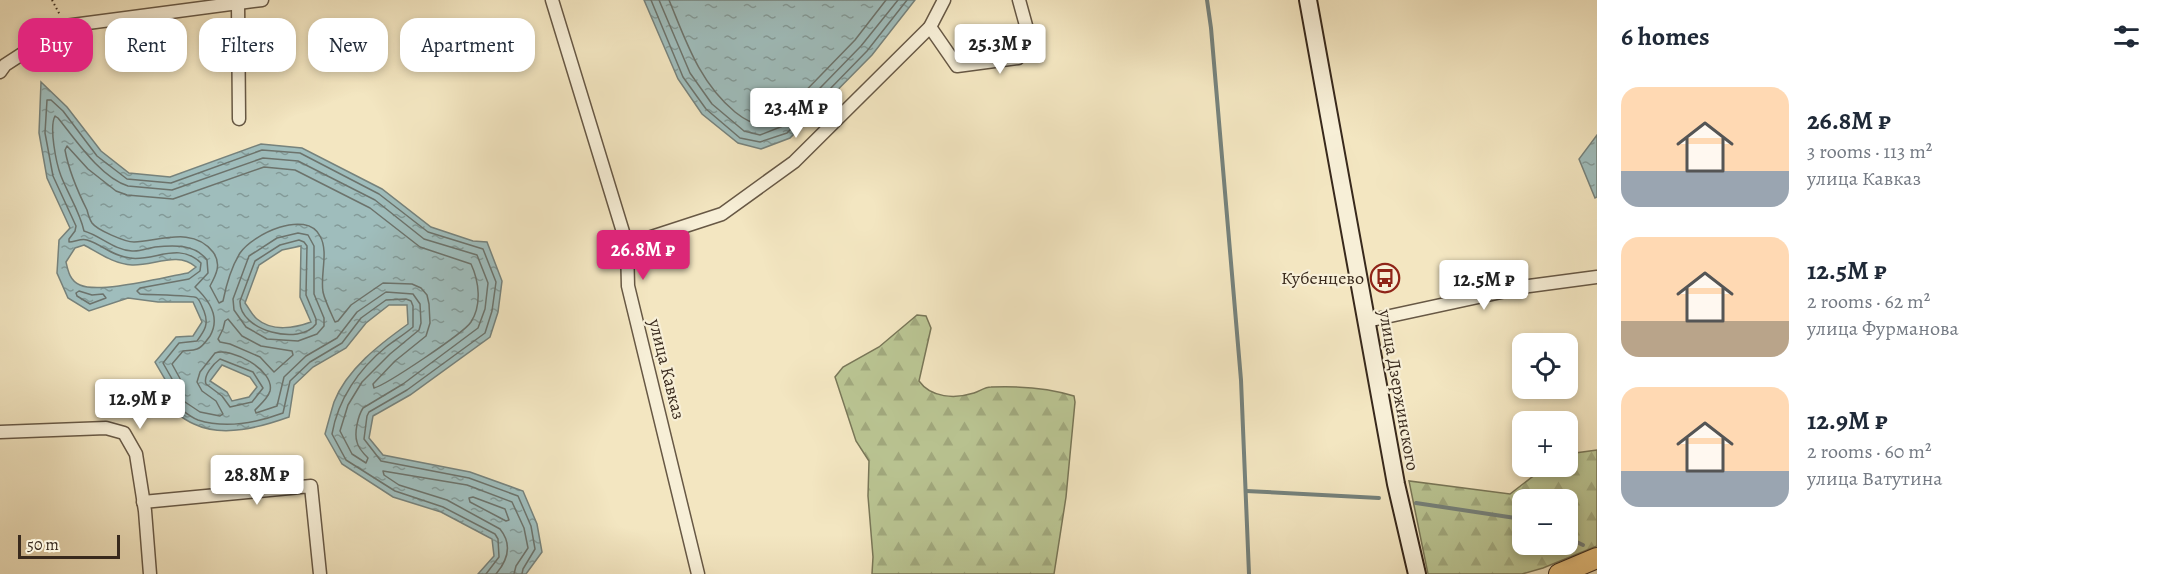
<!DOCTYPE html>
<meta charset="utf-8">
<style>
:root{--surface:#fff;--page:#f2f2f3;--text:#1f2937;--muted:#747a83;--accent:#db2777}
body{margin:0;font-family:Alegreya,serif;background:var(--page);color:var(--text);height:100vh;display:flex;flex-direction:column;font-size:22px;white-space:nowrap}
*{box-sizing:border-box;margin:0}
p{font-size:20px;color:var(--muted)}
.icon{flex:none;width:33px;height:33px;fill:none;stroke:currentColor;stroke-width:2;stroke-linecap:round;stroke-linejoin:round}
.map{position:relative;flex:1;overflow:hidden}
.details{display:flex;flex-direction:column;background:var(--surface);width:570px}
.details>*{flex:none}
.guide{position:absolute;left:18px;top:18px;width:570px;height:54px;display:flex;gap:12px}
.controls{position:absolute;left:1512px;top:333px;display:grid;gap:12px}
.controls a{display:grid;place-items:center;width:66px;height:66px;border-radius:12px;background:var(--surface);box-shadow:0 3px 9px #0003;font-size:30px}
.scale{position:absolute;left:18px;bottom:15px;width:102px;box-sizing:border-box;padding-left:6px;border:3px solid #38291c;border-top:0;font-size:16px;line-height:21px;white-space:nowrap;color:#38291c;-webkit-text-stroke:4px #f7efd7;paint-order:stroke}
.price{position:absolute;translate:-50% -51px;padding:0 14px;border-radius:6px;background:#fff;color:#222;font-size:20px;line-height:39px;filter:drop-shadow(0 2px 3px #0008)}
.price::after{content:'';position:absolute;left:50%;top:36px;width:18px;height:14px;margin-left:-9px;background:inherit;clip-path:polygon(0 0,100% 0,50% 100%)}
.price.on{background:var(--accent);color:#fff}
ul{padding:0;list-style:none}
li{display:flex;align-items:center;gap:18px;height:150px;padding:0 24px}
li span{display:grid;place-items:center;flex:none;width:168px;height:120px;border-radius:18px;color:#555}
li>.icon{margin-inline-start:auto}
span .icon{width:72px;height:72px;fill:#fffc;stroke-width:1}
li b{font-size:26px}
h2{display:flex;justify-content:space-between;align-items:center;height:72px;padding:0 24px;font-size:26px}
.tag{padding:0 21px;border-radius:18px;background:var(--surface);box-shadow:0 3px 9px #0003;font-size:21px;line-height:54px}
.tag.on{background:var(--accent);color:#fff}
main{display:flex;flex:1;min-height:0}
.map>svg:first-child{display:block}
.forest{fill:url(#forest-firs);stroke:#797758;stroke-width:1.5;fill-rule:evenodd}
.water{fill:url(#water-ripples);stroke:#76827c;stroke-width:1.5;fill-rule:evenodd}
.lines{fill:none;stroke-linecap:round;stroke-linejoin:round}
.shore{stroke:#6c736c;stroke-width:1.5}
.stream{stroke:#76827c;stroke-width:4}
.street-casing{stroke:#675845;stroke-width:15}
.secondary-casing{stroke:#38291c;stroke-width:20}
.primary-casing{stroke:#38291c;stroke-width:22}
.path{stroke:#38291c;stroke-width:2;stroke-dasharray:1.5 3;stroke-linecap:butt}
.street{stroke:#f7efd7;stroke-width:12}
.secondary{stroke:#f7efd7;stroke-width:16}
.primary{stroke:#eac380;stroke-width:20}
.labels{text-anchor:middle;dominant-baseline:central;stroke-width:4.5;stroke-linejoin:round;paint-order:stroke}
.poi-label{font-size:18px;fill:#38291c;stroke:#f7efd7;text-anchor:end}
.street-label{font-size:18px;fill:#38291c;stroke:#f7efd7}
</style>
<main>
<div class="map">
<svg width="1597" height="574" viewBox="0 0 1597 574">
<defs>
<pattern id="forest-firs" width="22" height="20" patternUnits="userSpaceOnUse" patternTransform="scale(1.5)"><rect width="22" height="20" fill="#bac593"/><path d="M5 1l3.5 6h-7zM16 11l3.5 6h-7z" fill="#a1a97e"/></pattern>
<pattern id="water-ripples" width="26" height="14" patternUnits="userSpaceOnUse" patternTransform="scale(1.5)"><rect width="26" height="14" fill="#9fbdbc"/><path d="M2 4q2-2 4 0t4 0M15 11q2-2 4 0t4 0" fill="none" stroke="#839a98"/></pattern>
</defs>
<rect width="100%" height="100%" fill="#f3e6c1"/>
<filter id="stains"><feTurbulence type="fractalNoise" baseFrequency=".00333" numOctaves="4"/><feColorMatrix values="0 0 0 0 .2 0 0 0 0 .09 0 0 0 0 .02 0 0 0 .5 -.17"/></filter>
<radialGradient id="worn" r=".72"><stop offset=".6" stop-color="#630" stop-opacity="0"/><stop offset="1" stop-color="#630" stop-opacity=".3"/></radialGradient>
<!-- forest -->
<g class="forest">
<path d="M917 315 926 316 931 328 919 381C931 398 955 399 974 393 980 391 985 387 991 387 1017 386 1049 388 1074 396L1075 402 1066 497 1054 574H872L873 557 868 496 869 461 856 441 835 377 843 367 879 347Z"/>
<path d="M1597 450V546L1543 568 1522 574H1428L1409 481 1510 494 1545 467 1568 466V454ZM1522 500H1568V544H1522Z"/>
</g>
<!-- water -->
<g class="water">
<polygon points="644,0 915,0 872,55 790,138 761,149 738,143 702,114 678,79"/>
<path d="M41 82 67 107 101 151 129 173 170 177 261 144 302 148 382 189 431 227 473 241 487 242 502 281 498 312 490 337 410 395 373 416 369 438 383 455 470 472 523 491 537 524 542 552 526 574H478L494 556 492 539 441 512 393 497 342 464 325 434C328 423 331 412 334 402 347 369 380 344 408 324L407 305H389L366 323 346 348 313 367 294 385 289 417C261 427 223 438 194 424 184 420 175 412 167 406L170 388 155 362 176 337 193 336 202 322 193 302H158L128 298 89 311 68 298 57 273 59 240 70 228 47 178 39 133ZM84 245C99 253 114 264 132 265 154 266 177 251 196 267L188 273C164 277 100 294 80 285 70 281 68 271 66 262L75 248ZM301 246 300 297 311 322C295 328 272 332 257 319 252 315 249 308 245 303L259 265 282 250ZM222 365 250 377 257 387 249 397 232 401 227 392 210 381Z"/>
<polygon points="1597,135 1597,197 1595,198 1579,159"/>
</g>
<g class="lines">
<!-- shore -->
<g class="shore">
<polyline points="651,0 683,77 706,109 740,138 760,142 787,133 867,51 907,0"/>
<polyline points="659,0 690,73 712,104 744,131 760,135 783,126 861,46 898,0"/>
<path d="M669 0C686 41 699 82 735 112 755 128 767 129 787 110L855 40 886 0"/>
<path d="M55 116 58 118C75 139 101 178 128 186L172 190 263 158 298 161 375 200 424 239 477 255 488 283 485 309 478 328 403 384 363 408C358 416 354 433 357 442 358 448 364 454 368 458L366 463 352 454 340 431 348 405 362 382 390 354 419 330 421 323 420 304 413 294 386 292 357 312 337 338 306 356 284 377 277 406 256 413 255 410C260 405 268 398 270 391 275 370 231 347 215 353L200 372 197 382 202 391 216 401 223 414 220 416 200 412 182 400 183 384 172 364 183 351C187 350 192 351 197 349 203 347 206 341 210 336 221 317 208 299 195 287L208 273 207 260C195 244 174 245 155 247 148 248 139 252 132 251 114 250 101 236 84 231 80 212 68 194 61 176 56 163 49 127 55 116Z"/>
<path d="M67 146 88 169 116 191 127 195 173 199 264 167 295 170 370 208 420 247 471 264C479 281 482 305 471 322 464 333 386 385 374 388L373 384 395 361 426 336 430 323 429 304 427 295 421 288 412 284 383 283 351 305 338 321 335 322C331 313 325 301 323 292 320 274 329 252 320 236 306 209 253 234 240 253 232 266 226 286 223 301L219 303 210 286C216 275 222 264 213 252 193 226 160 241 134 242 125 242 97 230 92 223 90 220 88 214 87 210 77 190 69 172 65 150Z"/>
<polygon points="298,233 308,235 314,246 314,294 324,318 324,326 317,334 298,341 267,339 246,327 234,310 233,299 249,256 277,238"/>
<path d="M299 240 304 242 307 246 306 295 316 319V324C300 346 239 331 240 301L255 261 280 245Z"/>
<polygon points="79,291 92,295 103,294 106,298 90,304 77,296 76,293"/>
<polygon points="228,319 242,336 261,346 292,351 293,355 274,372 260,357 230,344 220,342 218,339 223,329 225,321"/>
<path d="M220 359 253 372 263 388 252 402 230 407 222 396 206 384C203 376 213 364 220 359Z"/>
<polygon points="473,497 505,509 509,520 506,521 470,502 469,498"/>
<path d="M486 574 499 557 498 539 495 534 443 507 395 491 346 460 332 434C338 399 359 369 386 347 395 340 405 334 413 327V306L411 301 406 299 386 300 361 318 342 343 310 362 290 381 283 413C256 423 226 429 198 420 190 417 181 409 174 404L176 386 163 363 179 343 197 341C205 330 209 324 204 311 202 307 200 300 197 298 194 295 148 295 140 294L137 291 140 288 189 279 200 271 201 263C179 241 153 262 130 258 112 256 103 245 87 240 81 238 75 242 69 242V239L75 231 76 226 53 176 45 133 47 100H51L63 111 97 156 127 179 171 183 262 150 300 153 379 194 428 232 483 249 496 282 492 311 485 333 407 390 369 412 367 416 364 439 381 461 469 478 518 496 531 526 535 549 523 569 522 574"/>
<path d="M496 574C507 561 513 545 500 529L447 500 399 485 384 475 383 471 467 485 512 502 524 528 528 548 516 566 514 574"/>
</g>
<!-- stream -->
<g class="stream">
<polyline points="1207,0 1211,28 1241,380 1249,574"/>
<polyline points="1246,491 1379,498"/>
<polyline points="1416,503 1522,519"/>
<polyline points="1568,538 1583,545"/>
</g>
<!-- street casing -->
<g class="street-casing">
<g id="street">
<polyline points="552,0 627,245 628,286 698,574"/>
<polyline points="238,3 239,119"/>
<polyline points="930,27 957,66 1018,58 1027,29 1019,0"/>
<polyline points="0,72 5,65 65,26 262,0"/>
<polyline points="627,245 722,214 794,162 930,27 944,0"/>
<polyline points="1367,321 1529,286 1597,277"/>
<polyline points="0,432 106,428 124,433 136,454 145,511 150,574"/>
<polyline points="143,502 311,486 320,574"/>
</g>
</g>
<!-- secondary casing -->
<g class="secondary-casing">
<polyline id="secondary" points="1308,0 1396,484 1417,574"/>
</g>
<!-- primary casing -->
<g class="primary-casing">
<polyline id="primary" points="1559,574 1597,558"/>
</g>
<!-- path -->
<polyline class="path" points="52,0 60,15"/>
<!-- street -->
<use href="#street" class="street"/>
<!-- secondary -->
<use href="#secondary" class="secondary"/>
<!-- primary -->
<use href="#primary" class="primary"/>
</g>
<!-- icons -->
<defs>
<g id="bus-ring" transform="scale(1.5)"><circle r="9.5" fill="#f7efd7" stroke="#8f2418" stroke-width="1.5"/><path d="M-5-6H5V4H4V6H2V4H-2V6H-4V4H-5ZM-3.5-4V0h7V-4ZM-3.5 1.2v1.5H-2V1.2ZM2 1.2v1.5H3.5V1.2Z" fill="#8f2418"/></g>
</defs>
<g fill-rule="evenodd">
<use href="#bus-ring" x="1385" y="278"/>
</g>
<g class="labels">
<!-- poi labels -->
<g class="poi-label">
<text x="1364" y="278">Кубенцево</text>
</g>
<!-- street labels -->
<g class="street-label">
<text transform="translate(667 369) rotate(76)">улица Кавказ</text>
<text transform="translate(1399 390) rotate(80)">улица Дзержинского</text>
</g>
</g>
<rect width="100%" height="100%" filter="url(#stains)"/>
<rect width="100%" height="100%" fill="url(#worn)"/>
</svg>
<div class="controls">
<a><svg class="icon" aria-label="locate" viewBox="0 0 24 24"><circle cx="12" cy="12" r="6"/><path d="M12 2v4M12 18v4M2 12h4M18 12h4"/></svg></a>
<a>+</a>
<a>−</a>
</div>
<div class="scale">50 m</div>
<b class="price" style="left:1000px;top:75px">25.3M ₽</b>
<b class="price" style="left:796px;top:139px">23.4M ₽</b>
<b class="price on" style="left:643px;top:281px">26.8M ₽</b>
<b class="price" style="left:1484px;top:311px">12.5M ₽</b>
<b class="price" style="left:140px;top:430px">12.9M ₽</b>
<b class="price" style="left:257px;top:506px">28.8M ₽</b>
<div class="guide">
<a class="tag on">Buy</a>
<a class="tag">Rent</a>
<a class="tag">Filters</a>
<a class="tag">New</a>
<a class="tag">Apartment</a>
</div>
</div>
<section class="details">
<h2>6 homes<svg class="icon" aria-label="filters" viewBox="0 0 24 24"><path d="M4 7h16M4 17h16"/><circle cx="9" cy="7" r="2"/><circle cx="15" cy="17" r="2"/></svg></h2>
<ul>
<li><span style="background:linear-gradient(#ffd9b3 70%,#9aa5b1 0)"><svg class="icon" aria-label="home" viewBox="0 0 24 24"><path d="M3 11l9-7 9 7M6 9v11h12V9"/></svg></span><div><b>26.8M ₽</b><p>3 rooms · 113 m²</p><p>улица Кавказ</p></div></li>
<li><span style="background:linear-gradient(#ffd9b3 70%,#b9a48a 0)"><svg class="icon" aria-label="home" viewBox="0 0 24 24"><path d="M3 11l9-7 9 7M6 9v11h12V9"/></svg></span><div><b>12.5M ₽</b><p>2 rooms · 62 m²</p><p>улица Фурманова</p></div></li>
<li><span style="background:linear-gradient(#ffd9b3 70%,#9aa5b1 0)"><svg class="icon" aria-label="home" viewBox="0 0 24 24"><path d="M3 11l9-7 9 7M6 9v11h12V9"/></svg></span><div><b>12.9M ₽</b><p>2 rooms · 60 m²</p><p>улица Ватутина</p></div></li>
</ul>
</section>
</main>
